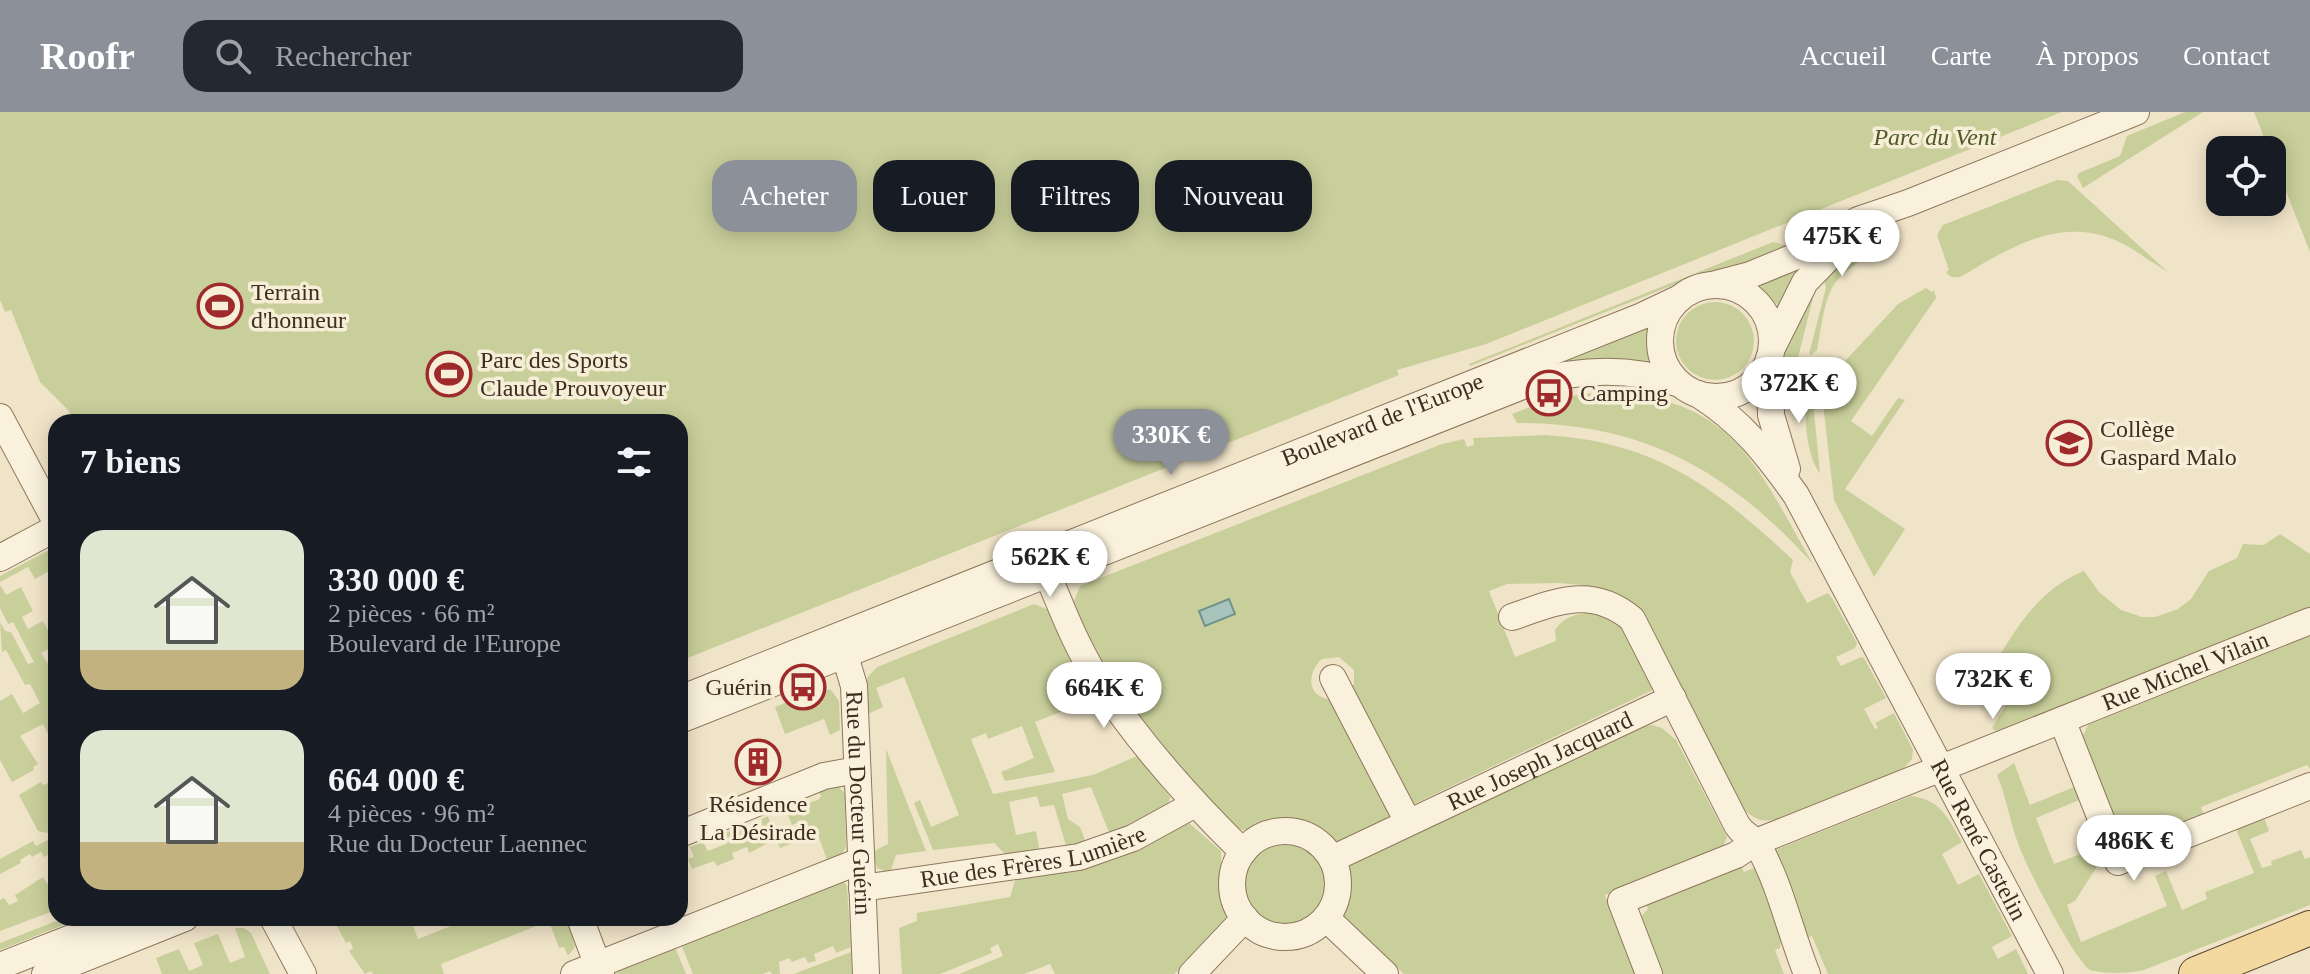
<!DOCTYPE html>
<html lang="fr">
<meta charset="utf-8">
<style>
:root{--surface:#171b24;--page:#242831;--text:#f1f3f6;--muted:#9ea1a6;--accent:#8c9099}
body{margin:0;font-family:Georgia,serif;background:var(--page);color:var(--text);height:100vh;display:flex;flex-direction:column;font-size:30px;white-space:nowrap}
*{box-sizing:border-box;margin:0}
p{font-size:26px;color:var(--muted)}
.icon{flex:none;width:44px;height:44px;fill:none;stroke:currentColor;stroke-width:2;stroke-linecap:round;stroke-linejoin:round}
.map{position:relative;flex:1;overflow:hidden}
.panel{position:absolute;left:48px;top:302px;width:640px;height:512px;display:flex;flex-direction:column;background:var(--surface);border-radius:24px;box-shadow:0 4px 20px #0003}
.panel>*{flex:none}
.banner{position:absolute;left:712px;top:48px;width:760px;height:72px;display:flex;gap:16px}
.buttons{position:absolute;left:2206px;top:24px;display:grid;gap:16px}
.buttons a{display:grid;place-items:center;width:80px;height:80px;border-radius:16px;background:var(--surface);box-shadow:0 4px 20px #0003;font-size:40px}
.price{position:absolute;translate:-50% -68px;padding:0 18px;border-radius:28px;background:#fff;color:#222;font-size:26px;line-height:52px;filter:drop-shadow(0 2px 4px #0008)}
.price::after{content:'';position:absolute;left:50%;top:48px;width:24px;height:18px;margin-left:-12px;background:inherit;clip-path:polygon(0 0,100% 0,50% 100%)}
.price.selected{background:var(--accent);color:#fff}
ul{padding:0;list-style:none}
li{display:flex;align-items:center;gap:24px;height:200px;padding:0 32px}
li span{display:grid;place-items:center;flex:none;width:224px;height:160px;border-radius:24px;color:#555}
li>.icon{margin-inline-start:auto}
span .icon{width:96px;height:96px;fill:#fffc;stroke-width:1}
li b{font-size:34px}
h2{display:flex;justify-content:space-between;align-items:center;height:96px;padding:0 32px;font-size:34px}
.tag{padding:0 28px;border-radius:24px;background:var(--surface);box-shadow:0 4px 20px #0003;font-size:28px;line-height:72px}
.tag.selected{background:var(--accent);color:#fff}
header{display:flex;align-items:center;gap:48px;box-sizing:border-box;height:112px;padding:0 40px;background:var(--accent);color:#fff}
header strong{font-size:38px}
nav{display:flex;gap:44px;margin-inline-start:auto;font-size:28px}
.search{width:560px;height:72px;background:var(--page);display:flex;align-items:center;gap:20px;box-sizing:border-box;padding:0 28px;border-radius:24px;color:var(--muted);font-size:30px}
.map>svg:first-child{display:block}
.green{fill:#c9cf9b}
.water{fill:#a9c4bc;stroke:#6f938a;stroke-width:2}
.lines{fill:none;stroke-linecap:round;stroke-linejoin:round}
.minor-casing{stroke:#8d765c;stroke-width:28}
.major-casing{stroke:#5b4430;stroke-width:36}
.minor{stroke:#faf1dc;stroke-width:26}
.major{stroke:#f3d9a0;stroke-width:34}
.labels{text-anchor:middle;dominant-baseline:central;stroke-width:7;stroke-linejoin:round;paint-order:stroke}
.park-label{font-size:24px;font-style:italic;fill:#4d5a26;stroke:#f7eed8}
.poi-label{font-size:24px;fill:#3d2e20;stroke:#f7eed8;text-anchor:start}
.street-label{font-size:24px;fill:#3d2e20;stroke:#f7eed8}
</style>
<header>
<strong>Roofr</strong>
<div class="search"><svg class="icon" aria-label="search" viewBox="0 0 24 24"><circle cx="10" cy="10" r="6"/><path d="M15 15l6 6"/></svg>Rechercher</div>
<nav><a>Accueil</a><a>Carte</a><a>À propos</a><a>Contact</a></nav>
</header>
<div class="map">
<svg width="2310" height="862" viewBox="0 0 2310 862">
<rect width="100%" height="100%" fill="#f0e4c8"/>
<!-- green -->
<g class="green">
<polygon points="0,0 2062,0 1486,232 1397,258 1399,263 680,549 680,310 75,310 68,298 40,270 11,198 5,200 0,188"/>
<polygon points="2185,0 2203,0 2083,76 2077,64 2079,61 2120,44 2127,24"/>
<polygon points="2254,0 2310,0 2310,140 2272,44 2272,38 2269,38"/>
<path d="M2057 68 2068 69 2168 160C2150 150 2134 136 2115 128 2058 104 2008 137 1960 165 1955 166 1949 165 1946 160L1949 158 1937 123 1943 113Z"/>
<path d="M1870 122 1875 123 1878 127C1874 144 1843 157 1833 174 1823 192 1821 218 1817 238L1811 243 1809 242 1826 176 1824 166 1840 147Z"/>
<polygon points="1773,130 1788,134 1791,140 1715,161 1701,162 1470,254 1469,252"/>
<polygon points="1799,152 1805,160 1781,197 1756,169"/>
<polygon points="1816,174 1797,250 1790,254 1783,254 1781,249 1785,231"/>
<polygon points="1926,176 1932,180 1934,178 1936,186 1851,309 1872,324 1898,286 1905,288 1845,377 1905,417 1874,465 1834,388 1821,275 1898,192"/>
<circle cx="1715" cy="229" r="39"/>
<polygon points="1651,209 1648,229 1652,254 1463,280"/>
<path d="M1809 277 1812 279 1820 361C1806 346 1802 295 1809 277Z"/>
<path d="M1603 280C1734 285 1755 352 1813 452 1729 359 1644 311 1517 311L1512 302 1553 286Z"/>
<path d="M1545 323C1657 330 1713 374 1793 448L1790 460 1807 491 1828 481 1832 486 1857 531 1855 536 1836 545 1841 554 1861 545 1864 546 1886 586 1864 597 1875 617 1878 616 1875 611 1894 601 1913 638 1912 647 1903 657 1783 705C1767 711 1755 710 1743 696L1676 567 1615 485 1582 473 1557 471 1507 472 1489 479 1515 545 1556 529 1555 518C1562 508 1569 504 1581 502 1624 492 1641 546 1657 576L1412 693 1351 578 1354 572V558L1339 545 1322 547C1307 560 1306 585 1330 587L1391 704 1335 732C1317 712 1293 703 1266 711 1258 713 1252 718 1242 718 1222 707 1204 683 1190 665 1144 612 1099 555 1074 489L1080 474 1442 332 1464 327 1467 335 1474 333 1473 326Z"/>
<path d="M2280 422 2310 442V495L1997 620 1992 616 2014 580 1989 562C2013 520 2038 477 2084 459L2099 480 2121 498 2142 505H2155L2178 497 2191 487 2209 459 2237 446 2243 432 2264 433Z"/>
<polygon points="51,437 56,447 56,455 35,467 28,455 0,470 0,464"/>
<polygon points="0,473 6,483 21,475 33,499 22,505 28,517 43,509 56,533 41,541 48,552 56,557 56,629 52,630 43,612 20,624 38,652 33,655 34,658 12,670 0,648 0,589 12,582 23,601 40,591 30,572 25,573 6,538 2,540 0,510 5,519 11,520 28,552 34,550 13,510 8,512 0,496"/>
<polygon points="1034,492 1050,498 1096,586 1035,610 1055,660 1005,669 1001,660 1034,646 1022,614 988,627 986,621 971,627 993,682 1093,663 1137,644 1170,685 1168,694 1110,723 1091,675 1062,682 1068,707 1080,715 1086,731 1067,737 1054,693 1040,695 1037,684 1009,690 1016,723 1036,719 1040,741 1008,745 994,731 933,738 914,691 920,688 931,715 959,703 904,565 876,576 883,595 868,602 867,566 877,555"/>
<polygon points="2310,524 2310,657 2307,653 2201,695 2204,703 2142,728 2133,729 2123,725 2082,626 2088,613"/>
<polygon points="820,577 831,578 839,589 840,618 830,623 824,607 785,622 775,595"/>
<polygon points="1652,613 1662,616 1676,628 1727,725 1722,737 1605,783 1636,862 1404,862 1343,803 1349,769 1348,755 1641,614"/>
<polygon points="886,637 926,739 896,743 890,761 877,756 872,740 888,732"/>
<path d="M2014 651 2030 693 2079 673 2084 686 2036 706 2054 752 2094 737 2087 719 2096 715 2103 745 2075 789 2067 793 2081 830 2167 794 2155 764 2166 759 2182 798 2207 787 2205 780 2254 761 2234 712 2262 701 2269 719 2250 727 2262 756 2272 753 2271 749 2301 738 2305 747 2310 745V793L2144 858C2128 862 2105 862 2090 858 2075 849 2026 754 2019 734 2010 711 2007 687 1997 663Z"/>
<polygon points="41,670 43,673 48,671 56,691 56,716 47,721 38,719 19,683"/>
<polygon points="835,672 845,681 846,735 842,742 827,748 817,720 809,723 804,708 792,713 786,698 818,688 821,684 817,676"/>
<path d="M1911 684C1940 687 1949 707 1962 730L1942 742 1958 773 1979 762 2012 824 1992 835 1998 847 2016 837 2028 862H1828L1812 824 1804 827 1775 738Z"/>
<polygon points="768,704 775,722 793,715 798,729 780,736 776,727 749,741 747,735 732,741 734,747 717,754 714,749 692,757 688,747 694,745 690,735 703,730 708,739 726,732 723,722 741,715 745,724 762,718 762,707"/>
<polygon points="1189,711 1221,739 1221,782 1229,808 1202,840 1174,862 1055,862 1050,852 1024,862 959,862 1003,844 998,832 990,836 992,841 940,862 902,862 899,816 917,809 917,801 1010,785 1016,766"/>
<polygon points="56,724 54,740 44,745 41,740 32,745 30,742 20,748 21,751 0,762 0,747 33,729 36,734"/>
<circle cx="1285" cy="774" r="41"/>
<polygon points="1740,752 1744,760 1757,755 1782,821 1780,836 1775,838 1784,862 1658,862 1636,810 1648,797 1645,789"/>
<polygon points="43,765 48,773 56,769 56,798 0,819 0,788 4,786 9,793 18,789 15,783"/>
<polygon points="838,770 844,770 847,774 851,835 836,841 833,834 814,842 816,849 808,851 805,845 792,850 789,846 779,850 780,862 772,862 770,859 763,862 693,862 681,832"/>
<polygon points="64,806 81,806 0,838 0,831"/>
<polygon points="342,806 410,806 418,827 471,806 567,806 575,835 568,844 564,835 559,836 549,809 441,852 444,862 373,862 371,859 365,862 349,839 353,836 350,829 346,831 337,814 344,810"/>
<polygon points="235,816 244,816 251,821 270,862 162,862 156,846 179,837 189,859 203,853 194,831 218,822 230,851 245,845"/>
<polygon points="675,835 686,862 616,862 620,856"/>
<polygon points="851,840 852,862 794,862"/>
</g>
<!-- water -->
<polygon class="water" points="1229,487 1235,502 1205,514 1199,499"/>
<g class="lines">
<!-- minor casing -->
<g class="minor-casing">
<g id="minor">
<circle cx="1716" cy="229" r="56"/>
<polyline points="1712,173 1750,163 1799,143 1858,108 1908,91 2136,0"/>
<polyline points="1772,236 1805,170 1846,128"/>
<polyline points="1769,247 1771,303 1787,357"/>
<path id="s1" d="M1698 282C1742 310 1766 341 1796 383L2050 862"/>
<polyline points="0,305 56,410"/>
<polyline points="0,446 56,416"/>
<path d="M1041 447C1058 486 1073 529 1096 565 1137 629 1189 687 1243 740"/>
<path d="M1512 505C1556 490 1591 473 1632 507L1737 713C1743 723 1754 726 1759 735 1781 775 1790 820 1807 862"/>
<path id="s2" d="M840 527 854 574 866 862"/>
<polyline points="1333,566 1408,710"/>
<path id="s3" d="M680 587 1642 204 1680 186"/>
<path d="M680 608 1530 271C1579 257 1631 255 1680 272"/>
<polyline points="2062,608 2118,750 2310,674"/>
<circle cx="1285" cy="772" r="53"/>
<polyline points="680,722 824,664 857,658"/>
<path id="s4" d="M1332 747 1673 586"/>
<path id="s5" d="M862 776 1079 745 1133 726 1195 692"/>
<polyline points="273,806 303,862"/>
<polyline points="580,806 601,862"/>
<polyline points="1326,806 1385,862"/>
<polyline points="0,854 122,806"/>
<polyline points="45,862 185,806"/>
<polyline points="574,862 860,749"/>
<polyline points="1192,862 1245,806"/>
<path id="s6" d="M1649 862 1621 789 1736 743 1756 730 2310 509"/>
</g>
</g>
<!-- major casing -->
<g class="major-casing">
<polyline id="major" points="2196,862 2310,816"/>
</g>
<!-- minor -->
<use href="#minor" class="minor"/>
<!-- major -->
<use href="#major" class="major"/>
</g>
<!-- icons -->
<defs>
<g id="stadium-ring" transform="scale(2.3)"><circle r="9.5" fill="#f7eed8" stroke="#9e2a2b" stroke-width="1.5"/><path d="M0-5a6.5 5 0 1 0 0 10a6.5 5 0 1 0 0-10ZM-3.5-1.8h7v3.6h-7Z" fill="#9e2a2b"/></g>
<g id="bus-ring" transform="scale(2.3)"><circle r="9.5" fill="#f7eed8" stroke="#9e2a2b" stroke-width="1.5"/><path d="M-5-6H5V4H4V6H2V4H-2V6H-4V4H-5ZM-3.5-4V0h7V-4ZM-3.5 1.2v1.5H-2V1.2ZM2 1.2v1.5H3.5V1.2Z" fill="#9e2a2b"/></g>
<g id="school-ring" transform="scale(2.3)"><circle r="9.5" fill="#f7eed8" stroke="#9e2a2b" stroke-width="1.5"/><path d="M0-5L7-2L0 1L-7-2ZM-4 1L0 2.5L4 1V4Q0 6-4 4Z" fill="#9e2a2b"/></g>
<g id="building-ring" transform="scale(2.3)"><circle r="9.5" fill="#f7eed8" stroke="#9e2a2b" stroke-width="1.5"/><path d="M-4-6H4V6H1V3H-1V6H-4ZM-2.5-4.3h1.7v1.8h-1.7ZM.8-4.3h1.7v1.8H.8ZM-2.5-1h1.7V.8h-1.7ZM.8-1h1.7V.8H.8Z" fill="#9e2a2b"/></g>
</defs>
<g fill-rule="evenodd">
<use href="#stadium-ring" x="220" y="194"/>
<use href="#stadium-ring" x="449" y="262"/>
<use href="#bus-ring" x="1549" y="281"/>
<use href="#school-ring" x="2069" y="331"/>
<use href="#bus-ring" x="803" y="575"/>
<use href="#building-ring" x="758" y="650"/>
</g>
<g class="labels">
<!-- park labels -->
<g class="park-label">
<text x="1935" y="25">Parc du Vent</text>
</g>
<!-- poi labels -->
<g class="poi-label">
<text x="251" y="180">Terrain<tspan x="251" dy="28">d'honneur</tspan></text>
<text x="480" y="248">Parc des Sports<tspan x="480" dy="28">Claude Prouvoyeur</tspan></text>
<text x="1580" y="281">Camping</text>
<text x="2100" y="317">Collège<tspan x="2100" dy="28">Gaspard Malo</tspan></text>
<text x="772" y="575" text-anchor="end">Guérin</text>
<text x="758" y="692" text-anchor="middle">Résidence<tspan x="758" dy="28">La Désirade</tspan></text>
</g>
<!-- street labels -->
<g class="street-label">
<text stroke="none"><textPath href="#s3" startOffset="756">Boulevard de l'Europe</textPath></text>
<text stroke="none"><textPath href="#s6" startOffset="688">Rue Michel Vilain</textPath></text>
<text stroke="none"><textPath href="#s4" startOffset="230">Rue Joseph Jacquard</textPath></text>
<text stroke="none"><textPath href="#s2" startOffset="166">Rue du Docteur Guérin</textPath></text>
<text stroke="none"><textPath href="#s1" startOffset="532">Rue René Castelin</textPath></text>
<text stroke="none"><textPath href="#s5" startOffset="174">Rue des Frères Lumière</textPath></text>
</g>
</g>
</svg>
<div class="buttons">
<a><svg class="icon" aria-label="locate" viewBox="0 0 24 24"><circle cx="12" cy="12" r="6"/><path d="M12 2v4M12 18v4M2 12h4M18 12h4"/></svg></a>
</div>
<b class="price" style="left:1842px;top:166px">475K €</b>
<b class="price" style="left:1799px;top:313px">372K €</b>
<b class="price selected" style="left:1171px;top:365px">330K €</b>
<b class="price" style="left:1050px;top:487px">562K €</b>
<b class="price" style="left:1993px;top:609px">732K €</b>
<b class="price" style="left:1104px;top:618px">664K €</b>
<b class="price" style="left:2134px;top:771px">486K €</b>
<div class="banner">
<a class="tag selected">Acheter</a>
<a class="tag">Louer</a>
<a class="tag">Filtres</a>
<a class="tag">Nouveau</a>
</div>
<section class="panel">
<h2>7 biens<svg class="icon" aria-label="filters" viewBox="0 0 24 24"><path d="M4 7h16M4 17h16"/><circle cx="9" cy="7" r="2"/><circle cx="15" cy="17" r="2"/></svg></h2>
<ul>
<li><span style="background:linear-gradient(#dfe7d0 75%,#c2b280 0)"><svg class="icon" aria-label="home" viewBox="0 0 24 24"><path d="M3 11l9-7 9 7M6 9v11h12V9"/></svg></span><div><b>330 000 €</b><p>2 pièces · 66 m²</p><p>Boulevard de l'Europe</p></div></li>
<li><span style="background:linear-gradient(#dfe7d0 70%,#c2b280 0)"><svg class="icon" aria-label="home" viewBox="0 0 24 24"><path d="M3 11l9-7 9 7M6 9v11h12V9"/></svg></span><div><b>664 000 €</b><p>4 pièces · 96 m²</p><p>Rue du Docteur Laennec</p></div></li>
</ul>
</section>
</div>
